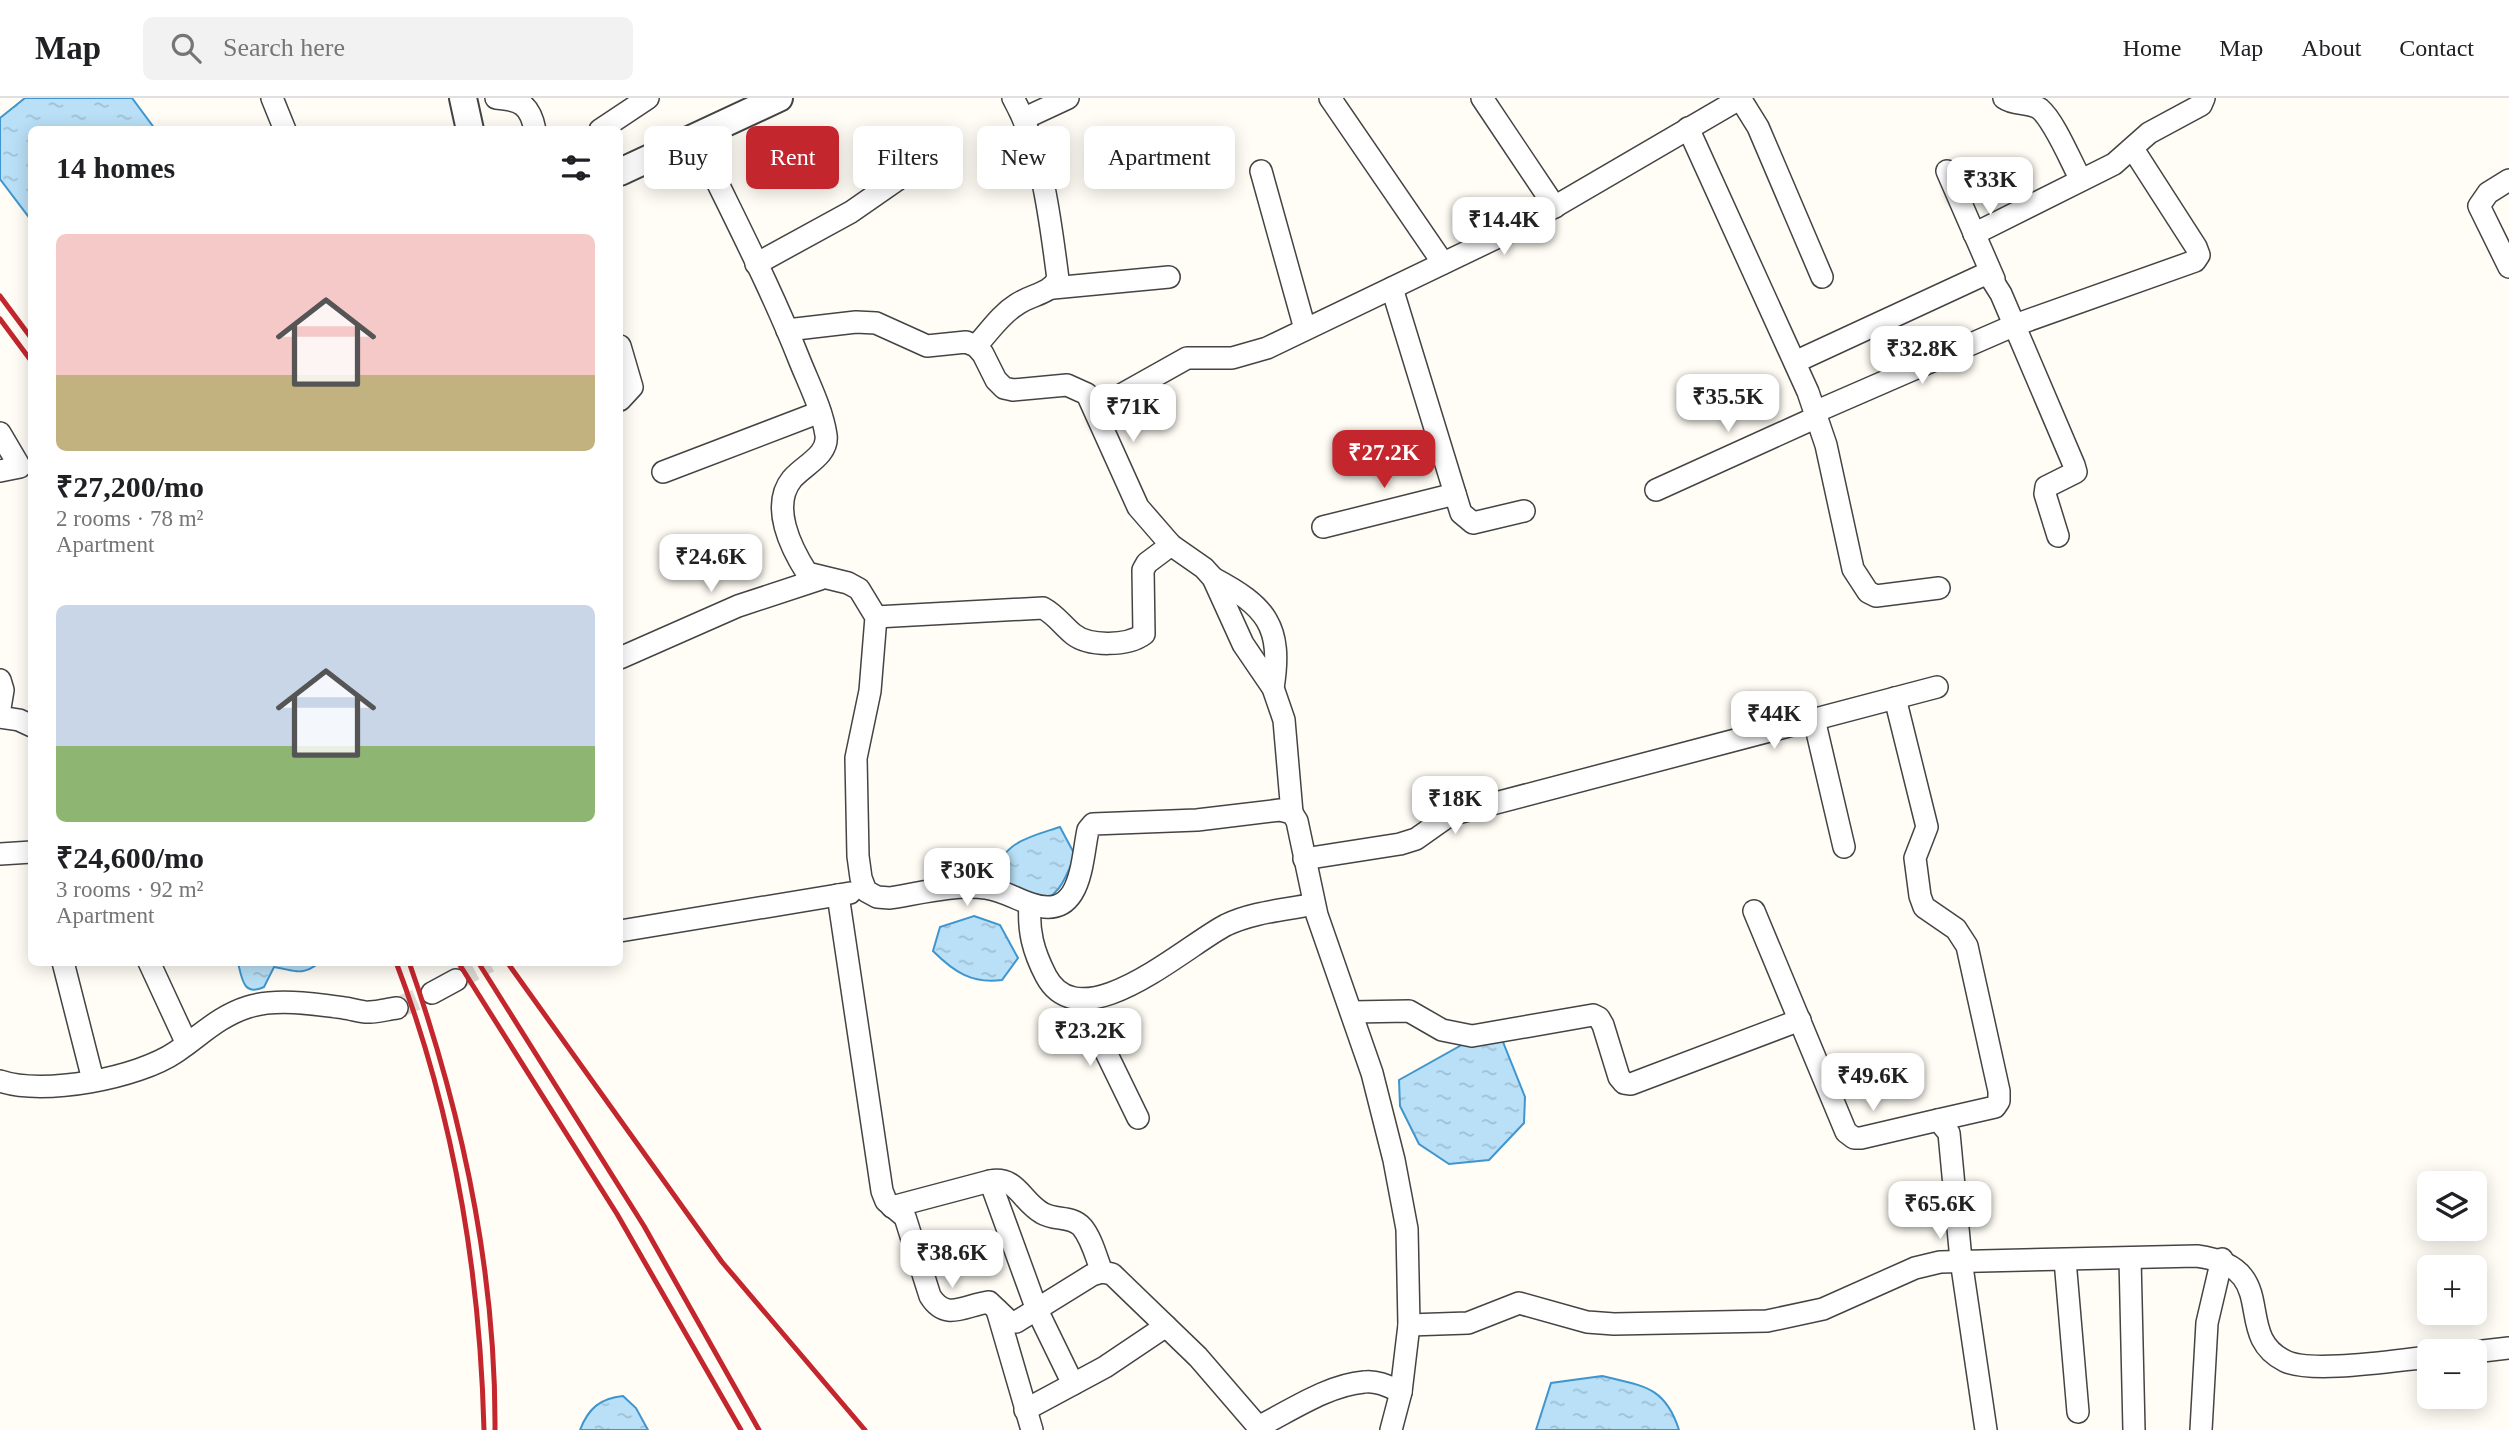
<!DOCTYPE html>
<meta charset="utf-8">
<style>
:root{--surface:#fff;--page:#f2f2f2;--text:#202124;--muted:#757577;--line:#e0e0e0;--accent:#c4262e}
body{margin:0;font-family:Georgia,serif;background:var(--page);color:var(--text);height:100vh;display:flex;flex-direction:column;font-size:26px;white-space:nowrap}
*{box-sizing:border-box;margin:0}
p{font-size:23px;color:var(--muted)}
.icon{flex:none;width:38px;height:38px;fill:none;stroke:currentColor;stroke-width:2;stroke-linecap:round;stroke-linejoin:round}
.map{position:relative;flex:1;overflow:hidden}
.side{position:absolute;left:28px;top:28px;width:595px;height:840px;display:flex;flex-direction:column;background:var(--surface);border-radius:10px;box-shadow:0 4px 18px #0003}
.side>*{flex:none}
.guide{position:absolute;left:644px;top:28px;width:665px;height:63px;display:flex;gap:14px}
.controls{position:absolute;left:2417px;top:1073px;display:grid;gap:14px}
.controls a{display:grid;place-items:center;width:70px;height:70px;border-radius:10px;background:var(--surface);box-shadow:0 4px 18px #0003;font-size:35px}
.price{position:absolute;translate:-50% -60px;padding:0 16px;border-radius:14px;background:#fff;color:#222;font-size:23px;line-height:46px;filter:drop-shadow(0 2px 4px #0008)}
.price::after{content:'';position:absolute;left:50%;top:42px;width:21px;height:16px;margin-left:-10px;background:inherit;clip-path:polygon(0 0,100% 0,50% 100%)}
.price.active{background:var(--accent);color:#fff}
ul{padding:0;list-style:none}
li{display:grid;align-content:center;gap:14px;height:371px;padding:0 28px}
li span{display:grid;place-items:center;height:217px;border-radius:10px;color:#555}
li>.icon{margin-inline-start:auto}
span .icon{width:126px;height:126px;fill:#fffc;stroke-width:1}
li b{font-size:30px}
h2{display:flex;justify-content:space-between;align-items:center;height:84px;padding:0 28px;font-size:30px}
.pill{padding:0 24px;border-radius:10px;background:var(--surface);box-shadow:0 4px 18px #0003;font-size:24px;line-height:63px}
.pill.active{background:var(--accent);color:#fff}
header{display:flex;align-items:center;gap:42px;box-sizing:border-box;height:98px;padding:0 35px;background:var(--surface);border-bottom:2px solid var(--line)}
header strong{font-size:33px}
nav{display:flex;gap:38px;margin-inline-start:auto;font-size:24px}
.search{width:490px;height:63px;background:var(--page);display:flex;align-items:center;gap:18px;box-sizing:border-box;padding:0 24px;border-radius:10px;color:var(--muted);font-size:26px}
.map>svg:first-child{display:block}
.water{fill:url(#water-ripples);stroke:#3f96cf;stroke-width:2}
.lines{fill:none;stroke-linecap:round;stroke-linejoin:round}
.minor-tunnel{stroke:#dbdad3;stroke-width:21;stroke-dasharray:21 10;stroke-linecap:butt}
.minor-casing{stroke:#444;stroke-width:24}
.tertiary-casing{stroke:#444;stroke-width:30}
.minor{stroke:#fff;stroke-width:21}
.tertiary{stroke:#fff;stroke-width:26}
.rail{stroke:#c4262e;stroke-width:5}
</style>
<header>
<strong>Map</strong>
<div class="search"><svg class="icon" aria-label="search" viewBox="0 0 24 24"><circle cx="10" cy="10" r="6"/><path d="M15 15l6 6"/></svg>Search here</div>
<nav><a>Home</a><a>Map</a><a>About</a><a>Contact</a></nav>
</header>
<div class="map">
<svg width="2509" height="1332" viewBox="0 0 2509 1332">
<defs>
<pattern id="water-ripples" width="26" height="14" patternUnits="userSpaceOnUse" patternTransform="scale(1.75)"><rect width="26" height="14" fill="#b9e0f7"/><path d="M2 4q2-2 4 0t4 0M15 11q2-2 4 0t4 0" fill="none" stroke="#9ebfd3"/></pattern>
</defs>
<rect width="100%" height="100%" fill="#fffdf5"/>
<!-- water -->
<g class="water">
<polygon points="25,0 132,0 155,31 32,32 31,122 0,81 0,20"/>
<path d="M1060 729 1075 757C1066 779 1059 802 1032 806L997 778C999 744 1033 738 1060 729Z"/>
<path d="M974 818 1000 827 1018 860 1002 882C972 886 954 874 933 853L940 829Z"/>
<path d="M238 865H319C301 879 294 872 274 869L264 889C243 899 242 880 238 865Z"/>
<polygon points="1476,939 1501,939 1525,999 1524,1025 1489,1062 1449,1066 1419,1046 1400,1008 1399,982"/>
<path d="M1602 1278C1643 1288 1665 1288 1679 1332H1536L1551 1285Z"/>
<path d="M623 1298 636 1310 648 1332H580C588 1311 600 1300 623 1298Z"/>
</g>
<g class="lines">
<!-- minor-tunnel -->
<g class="minor-tunnel">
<polyline points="456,882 489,864"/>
<polyline points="397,910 432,895"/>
</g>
<!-- minor casing -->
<g class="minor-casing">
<g id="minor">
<polyline points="272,0 285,32"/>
<path d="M496 0C520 2 530 6 535 32"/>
<polyline points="1330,0 1443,165"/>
<polyline points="1482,0 1555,109"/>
<path d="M2004 0C2015 8 2029 3 2040 11 2055 24 2071 64 2081 82"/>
<polyline points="1025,20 1068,0"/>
<polyline points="1688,30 1808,294 1826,347 1853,471 1868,494 1876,498 1939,490"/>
<polyline points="600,32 648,0"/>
<path d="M695 38C730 112 769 185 799 261 809 286 822 311 826 337 829 357 804 367 792 381 770 408 791 450 807 475L848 485 859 491 876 519 870 593 856 660 858 758 861 780 866 793 877 799 890 800C921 795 955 786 986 790 1002 792 1016 801 1031 806 1082 823 1081 765 1088 732L1093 726 1197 722 1280 712 1292 715 1297 723 1317 817 1372 975 1394 1062 1407 1131 1409 1227 1401 1294 1391 1332"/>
<polyline points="1261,73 1305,231"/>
<polyline points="1947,73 1994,181"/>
<polyline points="2509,82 2488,95 2479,108 2509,169"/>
<polyline points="1974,136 2114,66 2149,35 2201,7 2204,0"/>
<polyline points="756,166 851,114 910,73"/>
<polyline points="1053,190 1169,179"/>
<polyline points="1392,190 1461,415 1473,425 1524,413"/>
<polyline points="787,232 856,224 876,225 927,248 966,244 976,248 983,256 996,282 1004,290 1013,292 1067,287 1087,296 1138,409 1171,447 1204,470 1213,480 1243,546 1273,590 1284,622 1292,715"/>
<polyline points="620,248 632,289 620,302"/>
<path d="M976 248C989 234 1000 217 1016 207 1031 196 1049 197 1058 181 1050 121 1043 54 1013 0"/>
<polyline points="1795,264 1981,178 1989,177 2001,196 2074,367 2076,374 2046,389 2045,396 2058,438"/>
<polyline points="1096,311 1187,260 1232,260 1267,250 1525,126 1736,3 1743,5 1758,29 1822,179"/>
<polyline points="1815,314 2015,227 2195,163 2199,157 2196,149 2133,51"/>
<polyline points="0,335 20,369 0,373"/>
<polyline points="663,374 820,314"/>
<polyline points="1656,392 1817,319"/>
<polyline points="1323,429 1455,396"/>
<path d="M1213 480C1266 508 1283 528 1273 590"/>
<path d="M876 519 1043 510C1056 517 1062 527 1073 536 1089 549 1128 548 1144 536L1143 472 1147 465 1171 447"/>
<polyline points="620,560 738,508 820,481"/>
<polyline points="0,582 3,592 0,610"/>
<polyline points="1895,600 1927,729 1915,760 1920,798 1924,809 1956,831 1967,848 1999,993 1999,1003 1995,1009 1938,1022"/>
<polyline points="0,619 19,622 32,628"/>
<polyline points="1814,621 1844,749"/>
<polyline points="0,756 32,754"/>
<polyline points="1304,761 1400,746 1416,741 1450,717 1937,589"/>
<path d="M838 797 882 1093 886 1103 905 1119 930 1198C946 1224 965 1207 989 1204L1009 1223 1016 1224 1092 1177 1102 1174 1112 1176 1198 1259 1261 1332"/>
<path d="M1030 806C1028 833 1033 853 1046 878 1081 944 1185 848 1226 827 1253 814 1285 812 1314 806"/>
<polyline points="1754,813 1846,1034 1854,1040 1861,1040 1938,1022 1949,1035 1961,1162 1986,1332"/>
<polyline points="620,833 850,795"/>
<polyline points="63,864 93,982"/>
<polyline points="149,864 187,946"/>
<polyline points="432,895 456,882"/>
<polyline points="1081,903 1138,1020"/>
<polyline points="1352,914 1409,913 1442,932 1472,938 1593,917 1599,920 1603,927 1619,979 1624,985 1631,986 1800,922"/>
<path d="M0 983C43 998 138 980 176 954 200 938 219 918 248 909 276 900 315 906 344 910 353 911 362 915 370 914 379 914 388 911 397 910"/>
<polyline points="990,1083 1037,1212 1073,1286"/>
<path d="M892 1109 990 1083C1017 1078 1021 1103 1042 1115 1055 1123 1071 1117 1082 1129 1092 1141 1096 1159 1102 1174"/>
<polyline points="2130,1160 2134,1332"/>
<polyline points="2065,1162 2078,1314"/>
<polyline points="997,1212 1032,1332"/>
<path d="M1409 1227 1468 1225 1519 1205 1587 1224 1614 1226 1767 1223 1823 1211 1915 1170 1940 1164 2197 1158C2284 1170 2230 1236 2285 1263 2311 1276 2397 1262 2429 1259"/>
<polyline points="2474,1254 2509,1250"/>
<polyline points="1025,1312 1105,1269 1166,1228"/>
<path d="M1258 1329C1290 1313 1328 1287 1364 1284 1377 1282 1390 1289 1401 1294"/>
<polyline points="2201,1332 2207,1225 2222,1161"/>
</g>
</g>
<!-- tertiary casing -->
<g class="tertiary-casing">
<g id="tertiary">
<polyline points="463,0 470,32"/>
<polyline points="620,74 779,0"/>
</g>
</g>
<!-- minor -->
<use href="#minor" class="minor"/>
<!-- tertiary -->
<use href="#tertiary" class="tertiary"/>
<!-- rail -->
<g class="rail">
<polyline points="0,198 32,241"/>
<polyline points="0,221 32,264"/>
<path d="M396 864C453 1014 480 1172 484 1332"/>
<path d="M409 864C462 1015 496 1172 495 1332"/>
<polyline points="458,864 617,1116 741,1332"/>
<polyline points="478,864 644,1128 759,1332"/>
<polyline points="507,864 722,1164 865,1332"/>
</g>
</g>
</svg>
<div class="controls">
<a><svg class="icon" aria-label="layers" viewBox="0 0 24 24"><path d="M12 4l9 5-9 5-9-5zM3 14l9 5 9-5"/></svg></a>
<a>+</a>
<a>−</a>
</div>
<b class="price" style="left:1990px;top:119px">₹33K</b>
<b class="price" style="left:1504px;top:159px">₹14.4K</b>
<b class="price" style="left:1922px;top:288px">₹32.8K</b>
<b class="price" style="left:1728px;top:336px">₹35.5K</b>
<b class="price" style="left:1133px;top:346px">₹71K</b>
<b class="price active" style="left:1384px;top:392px">₹27.2K</b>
<b class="price" style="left:711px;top:496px">₹24.6K</b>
<b class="price" style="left:1774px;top:653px">₹44K</b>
<b class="price" style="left:1455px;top:738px">₹18K</b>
<b class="price" style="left:967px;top:810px">₹30K</b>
<b class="price" style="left:1090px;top:970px">₹23.2K</b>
<b class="price" style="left:1873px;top:1015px">₹49.6K</b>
<b class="price" style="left:1940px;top:1143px">₹65.6K</b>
<b class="price" style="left:952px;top:1192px">₹38.6K</b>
<div class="guide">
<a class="pill">Buy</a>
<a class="pill active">Rent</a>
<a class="pill">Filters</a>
<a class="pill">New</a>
<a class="pill">Apartment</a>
</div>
<section class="side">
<h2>14 homes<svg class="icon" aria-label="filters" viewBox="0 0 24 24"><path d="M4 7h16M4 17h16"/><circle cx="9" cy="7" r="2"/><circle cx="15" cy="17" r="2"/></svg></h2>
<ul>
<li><span style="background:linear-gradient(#f6c9c9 65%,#c2b280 0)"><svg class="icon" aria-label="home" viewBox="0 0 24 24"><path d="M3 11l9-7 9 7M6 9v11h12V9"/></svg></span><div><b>₹27,200/mo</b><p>2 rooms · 78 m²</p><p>Apartment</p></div></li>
<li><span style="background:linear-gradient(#c9d6e8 65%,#8fb573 0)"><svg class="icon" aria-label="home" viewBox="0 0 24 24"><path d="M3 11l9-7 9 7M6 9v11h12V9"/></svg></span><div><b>₹24,600/mo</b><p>3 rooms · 92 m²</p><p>Apartment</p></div></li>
</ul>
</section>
</div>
